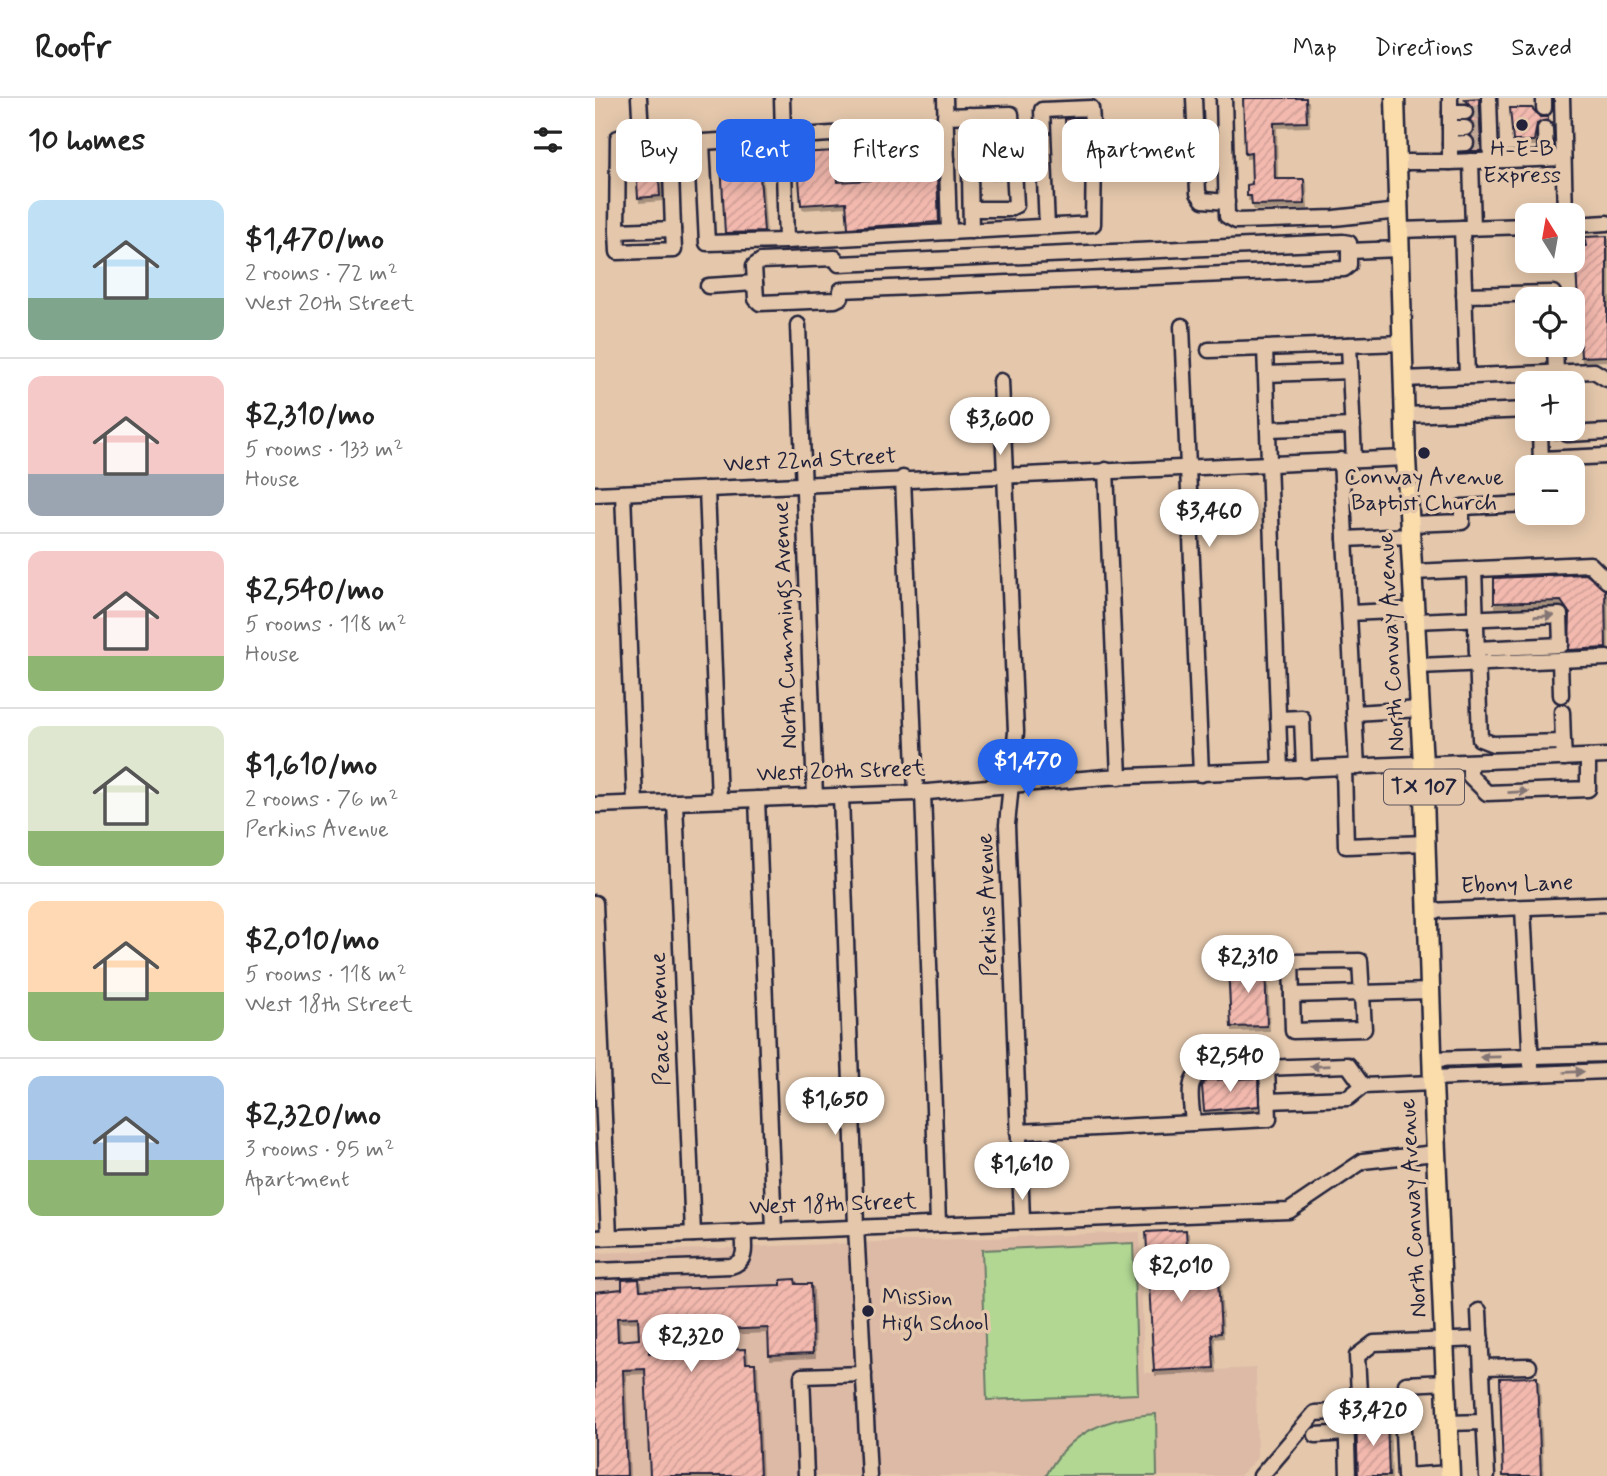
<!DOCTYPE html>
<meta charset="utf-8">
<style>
:root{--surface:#fff;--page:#f6f6f6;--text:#222;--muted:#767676;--line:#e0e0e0;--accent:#2563eb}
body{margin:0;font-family:Mynerve,sans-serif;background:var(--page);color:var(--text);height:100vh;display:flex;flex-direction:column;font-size:26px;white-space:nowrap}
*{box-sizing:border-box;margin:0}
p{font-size:23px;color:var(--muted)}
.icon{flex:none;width:38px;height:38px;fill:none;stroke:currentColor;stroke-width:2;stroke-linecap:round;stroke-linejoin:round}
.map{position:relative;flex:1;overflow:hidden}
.drawer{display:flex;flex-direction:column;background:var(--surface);width:595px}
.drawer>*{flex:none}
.guide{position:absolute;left:21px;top:21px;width:665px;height:63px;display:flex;gap:14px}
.needle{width:46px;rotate:349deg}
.controls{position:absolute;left:920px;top:105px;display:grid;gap:14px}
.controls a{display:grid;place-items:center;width:70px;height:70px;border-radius:14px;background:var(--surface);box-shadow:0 4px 18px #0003;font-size:35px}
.price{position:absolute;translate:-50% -60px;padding:0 16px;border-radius:24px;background:#fff;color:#222;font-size:23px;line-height:46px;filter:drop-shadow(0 2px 4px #0008)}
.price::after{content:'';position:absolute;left:50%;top:42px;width:21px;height:16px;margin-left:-10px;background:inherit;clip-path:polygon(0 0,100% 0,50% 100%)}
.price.active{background:var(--accent);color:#fff}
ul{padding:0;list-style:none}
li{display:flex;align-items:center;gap:21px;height:175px;padding:0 28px}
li+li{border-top:2px solid var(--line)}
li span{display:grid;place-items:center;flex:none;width:196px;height:140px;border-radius:14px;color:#555}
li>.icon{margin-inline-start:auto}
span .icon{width:84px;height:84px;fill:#fffc;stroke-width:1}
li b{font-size:30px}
h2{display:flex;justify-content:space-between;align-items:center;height:84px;padding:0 28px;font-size:30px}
.tag{padding:0 24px;border-radius:14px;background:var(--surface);box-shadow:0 4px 18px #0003;font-size:24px;line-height:63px}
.tag.active{background:var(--accent);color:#fff}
header{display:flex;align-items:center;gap:42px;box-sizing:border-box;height:98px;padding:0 35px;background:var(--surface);border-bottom:2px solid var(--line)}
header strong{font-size:33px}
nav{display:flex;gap:38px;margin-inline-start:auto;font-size:24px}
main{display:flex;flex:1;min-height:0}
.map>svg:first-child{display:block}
.built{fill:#ddbaa6}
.pitch{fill:#b1d793;stroke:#6a7c67;stroke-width:2}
.building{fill:url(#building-hatch);stroke:#22223b;stroke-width:2;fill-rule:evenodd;filter:url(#shadow)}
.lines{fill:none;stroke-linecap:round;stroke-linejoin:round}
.minor-tunnel{stroke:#bea795;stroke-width:14;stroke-dasharray:14 7;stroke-linecap:butt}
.minor-casing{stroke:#22223b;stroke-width:19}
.major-casing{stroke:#22223b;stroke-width:23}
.minor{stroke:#e5c8ac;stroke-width:14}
.major{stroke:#faddab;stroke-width:18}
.oneway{fill:#847574}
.poi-dot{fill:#22223b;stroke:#e5c8ac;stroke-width:2.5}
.labels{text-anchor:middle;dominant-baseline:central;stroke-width:7;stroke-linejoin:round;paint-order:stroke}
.shield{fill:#e5c8ac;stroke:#5c545d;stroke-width:2}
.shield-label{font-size:21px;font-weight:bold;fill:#22223b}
.poi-label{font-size:23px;fill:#22223b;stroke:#e5c8ac}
.street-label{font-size:23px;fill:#22223b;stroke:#e5c8ac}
</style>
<header>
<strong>Roofr</strong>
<nav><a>Map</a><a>Directions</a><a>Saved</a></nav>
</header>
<main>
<section class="drawer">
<h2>10 homes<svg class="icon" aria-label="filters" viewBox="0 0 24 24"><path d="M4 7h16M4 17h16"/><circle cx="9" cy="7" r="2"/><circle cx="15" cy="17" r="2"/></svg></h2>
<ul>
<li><span style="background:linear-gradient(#bfe0f5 70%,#7fa58c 0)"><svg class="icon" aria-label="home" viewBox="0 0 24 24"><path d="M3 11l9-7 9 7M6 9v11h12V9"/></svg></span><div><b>$1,470/mo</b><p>2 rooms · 72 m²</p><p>West 20th Street</p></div></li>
<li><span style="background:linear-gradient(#f6c9c9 70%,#9aa5b1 0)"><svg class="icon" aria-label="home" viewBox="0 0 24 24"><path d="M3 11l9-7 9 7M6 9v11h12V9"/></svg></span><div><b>$2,310/mo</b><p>5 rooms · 133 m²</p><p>House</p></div></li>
<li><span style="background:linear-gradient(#f6c9c9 75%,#8fb573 0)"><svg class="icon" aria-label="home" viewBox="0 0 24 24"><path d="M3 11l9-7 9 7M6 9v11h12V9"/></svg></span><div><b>$2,540/mo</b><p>5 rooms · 118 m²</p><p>House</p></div></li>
<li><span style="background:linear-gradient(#dfe7d0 75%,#8fb573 0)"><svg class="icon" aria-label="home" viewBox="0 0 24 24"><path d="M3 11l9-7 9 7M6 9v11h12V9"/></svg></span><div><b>$1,610/mo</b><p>2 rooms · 76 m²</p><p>Perkins Avenue</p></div></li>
<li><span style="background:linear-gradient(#ffd9b3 65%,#8fb573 0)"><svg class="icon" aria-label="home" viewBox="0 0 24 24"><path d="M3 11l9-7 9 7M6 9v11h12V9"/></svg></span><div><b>$2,010/mo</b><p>5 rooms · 118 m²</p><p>West 18th Street</p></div></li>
<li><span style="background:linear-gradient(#a9c7e8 60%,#8fb573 0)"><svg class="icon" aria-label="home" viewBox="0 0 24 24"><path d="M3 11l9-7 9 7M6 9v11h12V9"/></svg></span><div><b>$2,320/mo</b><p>3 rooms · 95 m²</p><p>Apartment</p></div></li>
</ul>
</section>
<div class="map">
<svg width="1012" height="1378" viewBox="0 0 1012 1378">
<defs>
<pattern id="building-hatch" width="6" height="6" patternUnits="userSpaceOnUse" patternTransform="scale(1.75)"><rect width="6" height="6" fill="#f3b9ae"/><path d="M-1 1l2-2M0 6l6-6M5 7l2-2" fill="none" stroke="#d09f97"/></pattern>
<filter id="shadow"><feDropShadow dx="2" dy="4" stdDeviation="0" flood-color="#0004"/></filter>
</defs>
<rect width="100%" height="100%" fill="#e5c8ac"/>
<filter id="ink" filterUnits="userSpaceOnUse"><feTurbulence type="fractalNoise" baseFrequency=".0143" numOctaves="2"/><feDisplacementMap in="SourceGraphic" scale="14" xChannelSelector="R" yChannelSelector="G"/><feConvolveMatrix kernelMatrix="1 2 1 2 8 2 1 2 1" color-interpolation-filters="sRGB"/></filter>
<g filter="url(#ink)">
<!-- built -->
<polygon class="built" points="545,1134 549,1275 661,1270 662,1360 645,1378 0,1378 0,1155"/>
<!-- pitch -->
<g class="pitch">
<polygon points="538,1145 543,1296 392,1302 387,1152"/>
<path d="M561 1316 562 1378H451C474 1333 513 1319 561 1316Z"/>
</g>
<!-- building -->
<g class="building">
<polygon points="648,0 711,0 712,24 679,25 680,81 709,81 710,106 657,107 656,98 652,98 652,87 657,86 656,55 650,56"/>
<polygon points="884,0 886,53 875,53 881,45 876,37 880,29 875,22 880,13 870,1"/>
<polygon points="915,10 937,10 945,19 953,19 953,22 942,26 939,43 918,43"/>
<polygon points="487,20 489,66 472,67 470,21"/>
<polygon points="407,28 410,77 395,78 392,29"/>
<polygon points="62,51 65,98 43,100 40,53"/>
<polygon points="241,53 243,84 342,78 344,124 253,130 251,104 206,107 202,55"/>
<polygon points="164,63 169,134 130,135 126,65"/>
<polygon points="1012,138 1012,258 986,259 980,150 991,148 989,139"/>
<polygon points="991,476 1010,492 1011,550 974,552 975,516 966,503 899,505 899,480"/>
<polygon points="670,864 672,928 636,929 633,866"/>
<polygon points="663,980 664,1008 609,1013 607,988 611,982"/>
<polygon points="591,1132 593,1165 622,1163 626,1235 617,1236 619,1270 559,1273 551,1134"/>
<path d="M44 1181 45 1192 186 1187V1182L200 1181 201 1186H216L218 1255 174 1257 173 1230 53 1235 54 1255 150 1251 151 1265H160L165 1378H55L50 1271 28 1272 32 1378H0V1194L27 1191V1182ZM43 1219 44 1241 23 1243 22 1220Z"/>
<polygon points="942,1279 946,1378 908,1378 905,1280"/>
<polygon points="792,1321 794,1378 763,1378 761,1322"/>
</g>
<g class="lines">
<!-- minor-tunnel -->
<g class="minor-tunnel">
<polyline points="870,14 887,13"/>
<polyline points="870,30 888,30"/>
<polyline points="871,45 888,44"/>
<polyline points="959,336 972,336"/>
</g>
<!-- minor casing -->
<g class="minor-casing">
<g id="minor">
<polyline points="44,0 46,33"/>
<polyline points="187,0 191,143 354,134 498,126 499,53 496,10 447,12 452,129"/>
<polyline points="350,0 354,134"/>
<polyline points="599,0 603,95 608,102 632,104"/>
<polyline points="629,0 632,118 641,123 739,120 804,113"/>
<polyline points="855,0 855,64 968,60"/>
<polyline points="894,0 896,63"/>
<polyline points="949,0 949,10"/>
<polyline points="967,0 970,117"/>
<polyline points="855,14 870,14"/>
<polyline points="374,17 376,133"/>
<polyline points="350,18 416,16 421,107 413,111 377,111"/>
<polyline points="855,30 870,30"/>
<polyline points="950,31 951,61"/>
<polygon points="46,33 68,36 75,46 78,131 22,133 23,40"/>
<polyline points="257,35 258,66 352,61"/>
<polyline points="107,45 112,145 191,143"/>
<polyline points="75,46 350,29"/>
<polyline points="855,46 871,45"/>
<polyline points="876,63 878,130"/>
<polyline points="802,64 855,64"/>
<polyline points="978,127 1012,125"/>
<polyline points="867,130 872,278"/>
<polyline points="804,132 933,128"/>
<polyline points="22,133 23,154 79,152 78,131"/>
<polyline points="754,153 754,145 748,144 244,166 240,160 166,163 159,168 161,201 165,205 240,202 246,199 246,192 749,171 754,167 754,153 805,151"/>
<polyline points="113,188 160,185"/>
<polyline points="869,197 958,195 958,201"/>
<polyline points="203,227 220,699"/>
<polyline points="587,228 606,676"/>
<polyline points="754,247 759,362"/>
<polyline points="960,247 961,275"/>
<polyline points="670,250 685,672"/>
<polyline points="614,252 808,245"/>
<polyline points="671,276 755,273"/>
<polyline points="809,281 999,273 1012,281"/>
<polyline points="406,283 421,634 412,727 427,1121"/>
<polyline points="810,317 933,312"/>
<polyline points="674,331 758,328"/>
<polyline points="945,331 946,368"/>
<polyline points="972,336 1012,334"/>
<polyline points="946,361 1012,358"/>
<polyline points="746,362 762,669"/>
<polyline points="511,372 524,679"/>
<polyline points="308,380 321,695"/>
<polyline points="112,391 124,702"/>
<polyline points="28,395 40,705"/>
<polyline points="0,396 811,360"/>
<polyline points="815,426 867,424 867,409 933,406"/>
<polyline points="750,441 815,438"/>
<polyline points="879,471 885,641 898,646 968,644 969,660"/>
<polyline points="818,474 995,466 1012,483"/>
<polyline points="754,515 820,512"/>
<polyline points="820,523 965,517 966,547 882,551"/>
<polyline points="965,562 966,597"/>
<polyline points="823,568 1012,560"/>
<polyline points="967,614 968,644"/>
<polyline points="759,615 825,611"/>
<polyline points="683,621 707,620 709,672"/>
<polyline points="875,665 875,678 892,695 993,691 993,659"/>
<polyline points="749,670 751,748 831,745"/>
<polyline points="328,694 343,1125"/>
<polyline points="246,698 261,1128 274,1378"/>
<polyline points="162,701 179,1132"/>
<polyline points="80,704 98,1136"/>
<polyline points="0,707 321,695 511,679 1012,658"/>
<polyline points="0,805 14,1139"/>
<polyline points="928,810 936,967"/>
<polyline points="833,813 1012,806"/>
<polygon points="765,863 769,931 698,933 696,864"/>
<polyline points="697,897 835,893"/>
<polyline points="837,961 1012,956"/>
<path d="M672 970 674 1021 598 1025C597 1006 589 981 609 972L753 967 768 988"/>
<polyline points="837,980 1012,973"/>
<polyline points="673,1003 753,1000 768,988 838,985"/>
<polyline points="423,1034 598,1025"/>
<polyline points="0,1140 694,1113 768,1063 840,1055"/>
<path d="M0 1173 136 1168C153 1163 149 1149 148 1133"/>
<polyline points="884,1213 892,1378"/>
<polyline points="887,1269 934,1268"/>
<polyline points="811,1286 851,1284"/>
<polyline points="751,1313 753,1378"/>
<polyline points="853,1325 889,1324"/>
<polyline points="721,1337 752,1335"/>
<polyline points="211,1378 207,1278 269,1276"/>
<polyline points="666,1378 720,1315 777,1312"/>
<polyline points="810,1378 807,1311 777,1312 764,1295 762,1258 779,1245 886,1241"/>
<polyline points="810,1378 855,1375"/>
</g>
</g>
<!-- major casing -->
<g class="major-casing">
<polyline id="major" points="800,0 811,360 828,666 838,985 855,1378"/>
</g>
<!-- minor -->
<use href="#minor" class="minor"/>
<!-- major -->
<use href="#major" class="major"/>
</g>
<!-- one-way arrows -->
<defs><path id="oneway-solid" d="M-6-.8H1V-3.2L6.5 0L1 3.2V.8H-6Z" transform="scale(1.75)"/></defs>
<g class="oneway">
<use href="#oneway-solid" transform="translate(949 518) rotate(-3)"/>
<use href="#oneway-solid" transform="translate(923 694) rotate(-3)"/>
<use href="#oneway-solid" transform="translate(895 959) rotate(179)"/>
<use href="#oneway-solid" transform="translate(725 968) rotate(178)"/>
<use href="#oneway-solid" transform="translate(979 974) rotate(-2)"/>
</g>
</g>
<!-- markers -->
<g class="poi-dot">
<circle cx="927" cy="27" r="7"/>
<circle cx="829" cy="355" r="7"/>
<circle cx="273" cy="1213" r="7"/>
</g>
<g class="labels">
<!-- shield labels -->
<rect class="shield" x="789" y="671.5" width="80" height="35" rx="5"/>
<g class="shield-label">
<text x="829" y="689">TX 107</text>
</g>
<!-- poi labels -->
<g class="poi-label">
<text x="927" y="52">H-E-B<tspan x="927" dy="26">Express</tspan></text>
<text x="829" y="380">Conway Avenue<tspan x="829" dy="26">Baptist Church</tspan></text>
<text x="287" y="1200" text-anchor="start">Mission<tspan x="287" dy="26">High School</tspan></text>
</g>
<!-- street labels -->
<g class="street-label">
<text transform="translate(215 363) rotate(-3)">West 22nd Street</text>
<text transform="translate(191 527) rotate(-92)">North Cummings Avenue</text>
<text transform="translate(797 544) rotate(-93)">North Conway Avenue</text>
<text transform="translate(246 674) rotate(-2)">West 20th Street</text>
<text transform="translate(922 787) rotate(-2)">Ebony Lane</text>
<text transform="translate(393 807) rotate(-92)">Perkins Avenue</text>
<text transform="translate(66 921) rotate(-92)">Peace Avenue</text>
<text transform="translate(238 1107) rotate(-2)">West 18th Street</text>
<text transform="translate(819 1110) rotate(-93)">North Conway Avenue</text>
</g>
</g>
</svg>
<div class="controls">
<a><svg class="needle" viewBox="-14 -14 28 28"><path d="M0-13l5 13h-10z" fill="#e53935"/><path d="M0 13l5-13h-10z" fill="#767676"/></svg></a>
<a><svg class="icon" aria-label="locate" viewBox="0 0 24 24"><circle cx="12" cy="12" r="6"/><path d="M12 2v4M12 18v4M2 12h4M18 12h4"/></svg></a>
<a>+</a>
<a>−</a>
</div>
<b class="price" style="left:405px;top:359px">$3,600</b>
<b class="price" style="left:614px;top:451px">$3,460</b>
<b class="price active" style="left:433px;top:701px">$1,470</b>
<b class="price" style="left:653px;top:897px">$2,310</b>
<b class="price" style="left:635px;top:996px">$2,540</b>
<b class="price" style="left:240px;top:1039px">$1,650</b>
<b class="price" style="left:427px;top:1104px">$1,610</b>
<b class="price" style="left:586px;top:1206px">$2,010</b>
<b class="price" style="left:96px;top:1276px">$2,320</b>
<b class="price" style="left:778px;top:1350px">$3,420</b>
<div class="guide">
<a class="tag">Buy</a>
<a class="tag active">Rent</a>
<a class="tag">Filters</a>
<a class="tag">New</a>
<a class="tag">Apartment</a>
</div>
</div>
</main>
